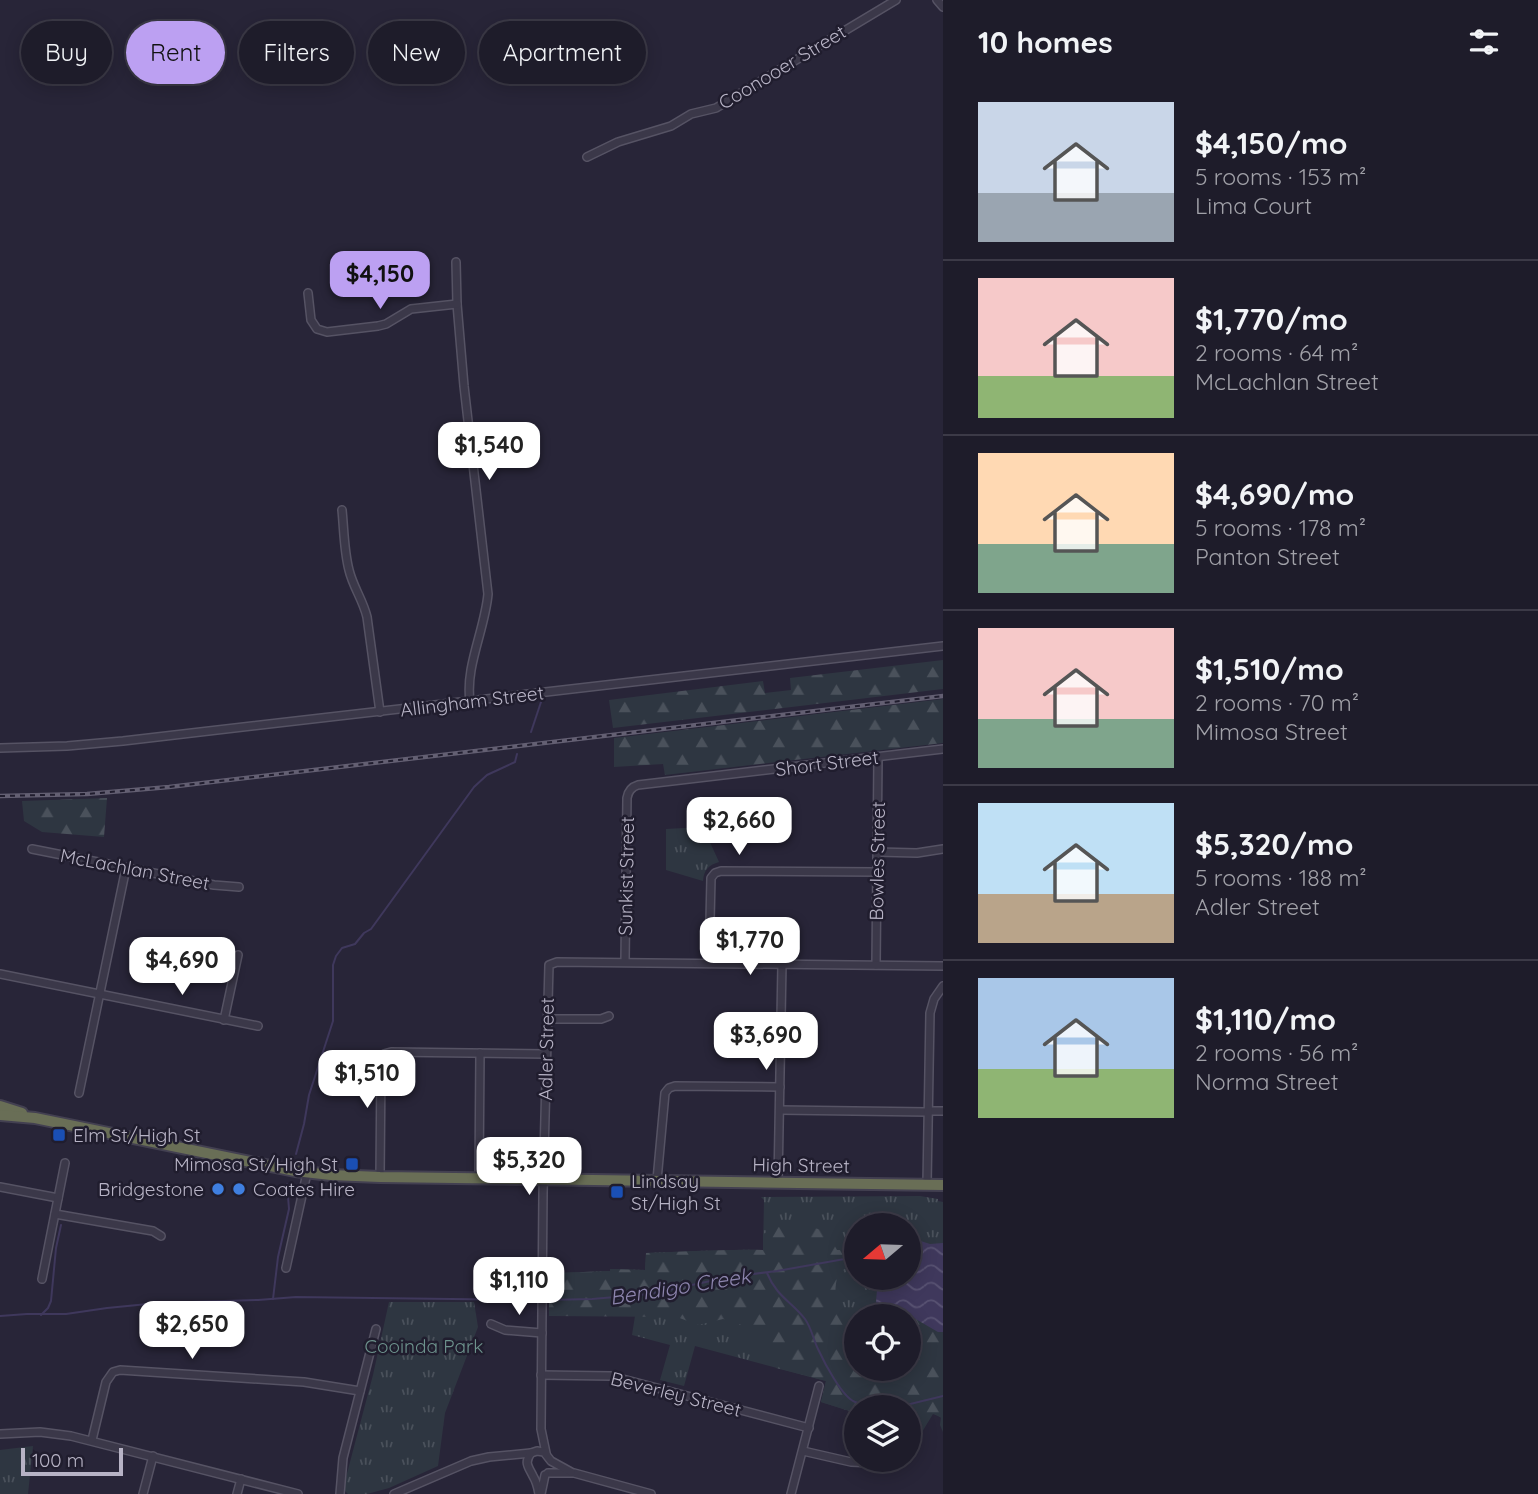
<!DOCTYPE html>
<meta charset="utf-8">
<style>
:root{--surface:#1e1c2a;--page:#2b2936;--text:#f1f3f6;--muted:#a1a1a8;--line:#3c3a47;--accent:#bca0f2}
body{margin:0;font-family:Quicksand,sans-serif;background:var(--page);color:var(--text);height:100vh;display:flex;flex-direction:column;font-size:26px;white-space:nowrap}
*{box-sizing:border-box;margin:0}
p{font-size:23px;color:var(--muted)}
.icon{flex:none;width:38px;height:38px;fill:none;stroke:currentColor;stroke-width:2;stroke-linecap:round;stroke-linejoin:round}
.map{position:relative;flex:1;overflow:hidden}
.sheet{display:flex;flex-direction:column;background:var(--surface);width:595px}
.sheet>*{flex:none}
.hud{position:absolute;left:21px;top:21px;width:665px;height:63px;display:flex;gap:14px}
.needle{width:46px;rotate:251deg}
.controls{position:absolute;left:844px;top:1213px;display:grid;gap:14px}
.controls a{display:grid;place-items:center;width:77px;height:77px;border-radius:50%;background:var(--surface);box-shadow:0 4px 18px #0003,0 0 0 2px var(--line);font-size:35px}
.scale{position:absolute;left:21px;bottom:18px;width:102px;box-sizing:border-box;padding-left:7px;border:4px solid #b7b3c5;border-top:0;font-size:19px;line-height:24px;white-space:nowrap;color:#b7b3c5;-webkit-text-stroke:5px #201d2e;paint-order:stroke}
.price{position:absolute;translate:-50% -60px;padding:0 16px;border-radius:14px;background:#fff;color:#222;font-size:23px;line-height:46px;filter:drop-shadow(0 2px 4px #0008)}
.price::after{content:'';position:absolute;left:50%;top:42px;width:21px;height:16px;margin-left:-10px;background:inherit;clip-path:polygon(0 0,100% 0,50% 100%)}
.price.selected{background:var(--accent);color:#111}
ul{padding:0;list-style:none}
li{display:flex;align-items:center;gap:21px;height:175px;padding:0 35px}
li+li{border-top:2px solid var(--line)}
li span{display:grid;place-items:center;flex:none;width:196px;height:140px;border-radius:0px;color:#555}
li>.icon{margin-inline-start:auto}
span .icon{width:84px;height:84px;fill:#fffc;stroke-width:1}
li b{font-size:30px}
h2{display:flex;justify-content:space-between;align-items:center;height:84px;padding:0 35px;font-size:30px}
.tag{padding:0 24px;border-radius:32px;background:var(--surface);box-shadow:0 4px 18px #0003,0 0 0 2px var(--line);font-size:24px;line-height:63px}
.tag.selected{background:var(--accent);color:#111}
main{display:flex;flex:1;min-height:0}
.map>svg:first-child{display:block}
.grass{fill:url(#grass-tufts);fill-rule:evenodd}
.forest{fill:url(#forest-firs)}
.water{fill:url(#water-waves)}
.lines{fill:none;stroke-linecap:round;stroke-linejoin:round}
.stream{stroke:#3f385c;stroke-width:2}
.minor-casing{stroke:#565364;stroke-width:10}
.highway-casing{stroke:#434051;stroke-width:14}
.minor{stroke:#3b3849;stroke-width:7}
.highway{stroke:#696e56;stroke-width:10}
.rail-casing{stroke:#635f72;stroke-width:4.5}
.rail{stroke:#201d2e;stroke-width:2;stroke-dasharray:5;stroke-linecap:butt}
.transit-dot{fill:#1a4fb4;stroke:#201d2e;stroke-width:2.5}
.shop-dot{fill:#3f7fe0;stroke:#201d2e;stroke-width:2.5}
.labels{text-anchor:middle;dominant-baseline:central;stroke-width:5;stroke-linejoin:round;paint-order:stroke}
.street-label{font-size:19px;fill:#b7b3c5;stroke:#201d2e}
.poi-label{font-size:19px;fill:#b7b3c5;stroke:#201d2e;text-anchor:start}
.park-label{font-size:19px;fill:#6d938d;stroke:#201d2e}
.water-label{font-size:21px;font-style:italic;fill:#8d85ae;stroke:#201d2e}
</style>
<main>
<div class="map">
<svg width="943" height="1494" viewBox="0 0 943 1494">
<defs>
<pattern id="grass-tufts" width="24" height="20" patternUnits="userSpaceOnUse" patternTransform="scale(1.75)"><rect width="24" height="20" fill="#2e3641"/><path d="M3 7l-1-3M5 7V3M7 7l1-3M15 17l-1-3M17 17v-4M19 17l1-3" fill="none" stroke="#4a515b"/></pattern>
<pattern id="forest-firs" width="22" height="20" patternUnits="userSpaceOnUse" patternTransform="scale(1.75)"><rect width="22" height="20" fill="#2e3641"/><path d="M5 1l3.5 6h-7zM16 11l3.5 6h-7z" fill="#4a515b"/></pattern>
<pattern id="water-waves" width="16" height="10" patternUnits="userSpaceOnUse" patternTransform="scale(1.75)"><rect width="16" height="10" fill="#3f385c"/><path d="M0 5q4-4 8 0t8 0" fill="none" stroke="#585272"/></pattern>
</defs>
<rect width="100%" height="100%" fill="#282538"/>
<!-- grass -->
<g class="grass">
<path d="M703 827 719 862C709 865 704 869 703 881L666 870V829Z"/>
<path d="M920 1196 938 1199V1201L943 1202V1432L940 1425 941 1417 933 1414 908 1455V1407H856V1413L821 1402 826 1381 695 1346 684 1386 660 1380 670 1345 632 1335 635 1316H549V1284H557V1273L610 1271V1269L645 1270 646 1253C685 1252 724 1249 763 1250L764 1200 761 1197ZM856 1225H908V1278H856ZM856 1316H908V1368H856Z"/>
<polygon points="389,1302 474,1302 478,1327 445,1413 438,1466 389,1488 367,1494 348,1494 345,1491 345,1481 373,1375"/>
<polygon points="33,1446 28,1494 0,1494 0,1450"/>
</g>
<!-- forest -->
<g class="forest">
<polygon points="943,660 943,689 613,728 609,700 763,681 765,693 791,690 790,678"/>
<polygon points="943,699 943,743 665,775 663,764 614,767 614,738"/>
<polygon points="107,798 104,837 42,832 24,821 22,801"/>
<path d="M784 1224H803L827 1232 837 1250H856L853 1264 838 1273C832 1301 836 1299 856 1318V1368H908V1316H886C906 1309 921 1323 938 1332H943V1419L933 1413 908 1419V1407H856V1413L821 1402 826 1381 776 1368 773 1355 756 1343 745 1326 723 1319 698 1325 677 1317 549 1316V1284H557V1273L610 1271V1269L645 1270 646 1253C685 1252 724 1249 763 1250V1234Z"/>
</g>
<!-- water -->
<polygon class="water" points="908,1237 930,1244 943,1243 943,1332 938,1332 907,1314 893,1314 880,1309 876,1302 878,1278 908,1278"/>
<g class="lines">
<!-- stream -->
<g class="stream">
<polyline points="531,732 541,702"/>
<polyline points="296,1154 304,1124 309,1095 333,1021 333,965 336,956 342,948 355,944 364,933 371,929 474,787 487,775 515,762 517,754"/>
<path d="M767 1273C777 1297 791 1301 805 1319 812 1329 813 1339 818 1349 824 1362 842 1397 855 1402 862 1405 870 1405 877 1407"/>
<polyline points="273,1299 278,1257 289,1209 287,1184"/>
<polyline points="545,1300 592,1299 650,1294 729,1277 777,1271 856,1257"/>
<polyline points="41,1315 48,1308 51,1301 56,1248 61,1225"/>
<polyline points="0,1316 27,1314 66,1314 107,1308 158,1303 258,1300 296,1297 540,1300"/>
<polyline points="898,1407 943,1396"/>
</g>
<!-- minor casing -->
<g class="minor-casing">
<g id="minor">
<polyline points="937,0 943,7"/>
<polyline points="587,157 618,142 671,126 691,114 716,108 896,0"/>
<path d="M456 262 457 304 464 386 488 594C485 629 465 667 470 701"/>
<polyline points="308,293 311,320 317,329 327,332 378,326 386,324 411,309 457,304"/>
<path d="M342 510C344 530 344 551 349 570 353 587 363 600 367 617L380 712"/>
<polyline points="0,748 67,746 123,741 943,646"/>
<polyline points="32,849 214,885 239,887"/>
<polyline points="877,852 917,853 943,849"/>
<path d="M625 961 627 798C628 792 631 787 638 785L943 749"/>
<polyline points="709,963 711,878 715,873 721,871 877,872"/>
<polyline points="876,965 878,757"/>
<polyline points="0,974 258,1026"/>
<polyline points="547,1019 601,1019 609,1016"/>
<polyline points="224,1020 238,955"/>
<polyline points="79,1093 126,868"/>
<polyline points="780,1110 928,1112"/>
<polyline points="928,1111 943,1111"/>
<polyline points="380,1177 381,1064 381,1058 384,1054 391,1052 546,1054"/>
<polyline points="479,1178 480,1053"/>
<polyline points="657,1180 665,1093 669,1088 675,1086 780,1087"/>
<polyline points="778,1182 782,964"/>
<polyline points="927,1184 930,1013 934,999 943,986"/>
<polyline points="0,1187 58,1198"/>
<polyline points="55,1214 153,1231 161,1236"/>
<polyline points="286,1268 307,1173"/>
<polyline points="42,1279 65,1163"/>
<polyline points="491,1324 505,1330 542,1333"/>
<polyline points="541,1375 611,1376 809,1428"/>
<polyline points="0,1434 40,1432 71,1436 298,1494"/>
<polyline points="92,1440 106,1382 113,1372 120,1370 304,1382 360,1391"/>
<polyline points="803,1451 851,1462 896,1464"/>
<polyline points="546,1453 541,1429 543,1193 549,965 557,962 943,966"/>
<polyline points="548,1473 574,1473 651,1494"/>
<polyline points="143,1494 153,1456"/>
<polyline points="237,1494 241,1479"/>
<polyline points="340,1494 343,1458 376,1329"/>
<polyline points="394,1494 471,1461 489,1457 531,1453"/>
<path d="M539 1494C538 1488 536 1481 533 1476 528 1466 524 1463 531 1453L537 1451 544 1452 551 1461 571 1472"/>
<polyline points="541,1494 545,1475"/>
<polyline points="791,1494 819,1386"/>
</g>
</g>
<!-- highway casing -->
<g class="highway-casing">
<g id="highway">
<polyline points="0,1106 22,1113"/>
<polyline points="0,1115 35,1118 295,1171 331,1175 380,1177 943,1185"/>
</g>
</g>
<!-- minor -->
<use href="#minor" class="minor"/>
<!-- highway -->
<use href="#highway" class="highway"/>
<!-- rail casing -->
<g class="rail-casing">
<polyline id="rail" points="0,796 87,794 169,787 943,696"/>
</g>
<!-- rail -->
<use href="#rail" class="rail"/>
</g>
<!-- markers -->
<g class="transit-dot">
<rect x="52" y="1128" width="14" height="14" rx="3.5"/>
<rect x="345" y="1157" width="14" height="14" rx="3.5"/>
<rect x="610" y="1185" width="14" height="14" rx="3.5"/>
</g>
<g class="shop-dot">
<circle cx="218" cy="1189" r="7"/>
<circle cx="239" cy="1189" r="7"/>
</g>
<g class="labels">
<!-- street labels -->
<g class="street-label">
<text transform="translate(782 67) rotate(-31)">Coonooer Street</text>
<text transform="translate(472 701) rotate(-7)">Allingham Street</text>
<text transform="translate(827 763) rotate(-7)">Short Street</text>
<text transform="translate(877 861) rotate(-89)">Bowles Street</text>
<text transform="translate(135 869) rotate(11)">McLachlan Street</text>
<text transform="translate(626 876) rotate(-89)">Sunkist Street</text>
<text transform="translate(546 1049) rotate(-89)">Adler Street</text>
<text transform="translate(801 1165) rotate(1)">High Street</text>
<text transform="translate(676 1394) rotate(14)">Beverley Street</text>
</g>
<!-- poi labels -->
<g class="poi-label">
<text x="73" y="1135">Elm St/High St</text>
<text x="338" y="1164" text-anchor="end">Mimosa St/High St</text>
<text x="631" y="1181">Lindsay<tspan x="631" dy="22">St/High St</tspan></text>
<text x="204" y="1189" text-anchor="end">Bridgestone</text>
<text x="253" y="1189">Coates Hire</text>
</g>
<!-- park labels -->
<g class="park-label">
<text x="424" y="1346">Cooinda Park</text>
</g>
<!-- water labels -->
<g class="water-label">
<text transform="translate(680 1286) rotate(-9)">Bendigo Creek</text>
</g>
</g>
</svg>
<div class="controls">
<a><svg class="needle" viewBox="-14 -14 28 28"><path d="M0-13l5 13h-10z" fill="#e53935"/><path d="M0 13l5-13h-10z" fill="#a1a1a8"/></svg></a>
<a><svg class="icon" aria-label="locate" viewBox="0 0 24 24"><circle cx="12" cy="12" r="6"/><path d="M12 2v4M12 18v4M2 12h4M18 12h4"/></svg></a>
<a><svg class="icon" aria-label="layers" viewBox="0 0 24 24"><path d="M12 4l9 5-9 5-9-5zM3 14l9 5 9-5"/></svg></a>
</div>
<div class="scale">100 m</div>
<b class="price selected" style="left:380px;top:311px">$4,150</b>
<b class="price" style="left:489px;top:482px">$1,540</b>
<b class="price" style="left:739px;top:857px">$2,660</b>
<b class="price" style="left:750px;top:977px">$1,770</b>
<b class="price" style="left:182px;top:997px">$4,690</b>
<b class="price" style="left:766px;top:1072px">$3,690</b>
<b class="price" style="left:367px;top:1110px">$1,510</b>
<b class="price" style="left:529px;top:1197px">$5,320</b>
<b class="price" style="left:519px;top:1317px">$1,110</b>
<b class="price" style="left:192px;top:1361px">$2,650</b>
<div class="hud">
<a class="tag">Buy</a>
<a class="tag selected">Rent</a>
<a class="tag">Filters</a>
<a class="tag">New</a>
<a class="tag">Apartment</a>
</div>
</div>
<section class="sheet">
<h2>10 homes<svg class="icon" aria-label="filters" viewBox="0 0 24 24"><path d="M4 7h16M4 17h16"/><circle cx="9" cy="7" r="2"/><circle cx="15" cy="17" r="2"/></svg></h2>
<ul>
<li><span style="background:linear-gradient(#c9d6e8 65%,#9aa5b1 0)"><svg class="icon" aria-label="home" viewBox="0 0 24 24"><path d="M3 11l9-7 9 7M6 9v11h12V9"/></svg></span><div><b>$4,150/mo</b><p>5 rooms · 153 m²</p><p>Lima Court</p></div></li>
<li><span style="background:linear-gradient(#f6c9c9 70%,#8fb573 0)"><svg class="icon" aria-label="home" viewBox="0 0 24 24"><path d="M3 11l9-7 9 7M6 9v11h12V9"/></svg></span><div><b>$1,770/mo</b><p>2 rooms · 64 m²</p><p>McLachlan Street</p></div></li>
<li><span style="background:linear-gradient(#ffd9b3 65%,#7fa58c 0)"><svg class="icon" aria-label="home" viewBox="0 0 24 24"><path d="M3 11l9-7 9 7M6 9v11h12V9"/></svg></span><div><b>$4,690/mo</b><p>5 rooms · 178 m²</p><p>Panton Street</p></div></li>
<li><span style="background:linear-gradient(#f6c9c9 65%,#7fa58c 0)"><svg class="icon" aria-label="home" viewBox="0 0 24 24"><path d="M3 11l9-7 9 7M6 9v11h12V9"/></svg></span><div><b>$1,510/mo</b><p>2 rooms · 70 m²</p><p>Mimosa Street</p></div></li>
<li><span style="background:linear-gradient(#bfe0f5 65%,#b9a48a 0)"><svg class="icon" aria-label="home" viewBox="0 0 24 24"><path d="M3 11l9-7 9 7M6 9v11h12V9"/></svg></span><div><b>$5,320/mo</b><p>5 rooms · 188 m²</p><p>Adler Street</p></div></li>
<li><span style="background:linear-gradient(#a9c7e8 65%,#8fb573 0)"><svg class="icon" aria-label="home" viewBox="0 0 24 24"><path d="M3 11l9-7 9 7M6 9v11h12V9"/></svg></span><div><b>$1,110/mo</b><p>2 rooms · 56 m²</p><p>Norma Street</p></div></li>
</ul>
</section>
</main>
